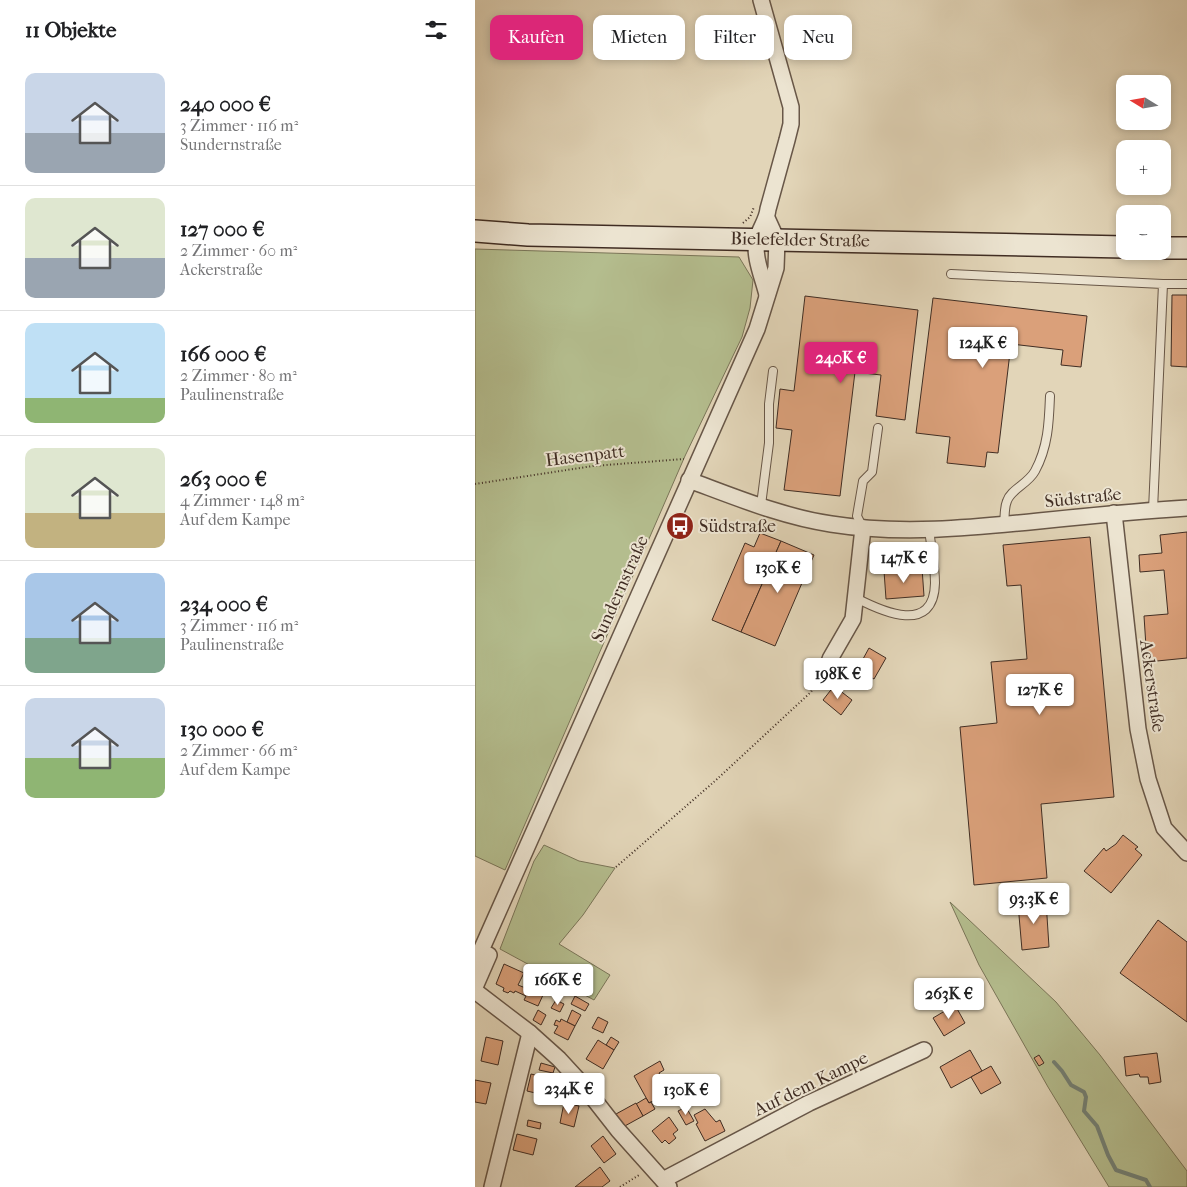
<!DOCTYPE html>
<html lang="de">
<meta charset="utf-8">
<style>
:root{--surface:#fff;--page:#f2f2f2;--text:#202124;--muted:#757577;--line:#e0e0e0;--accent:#db2777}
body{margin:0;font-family:"IM FELL French Canon",serif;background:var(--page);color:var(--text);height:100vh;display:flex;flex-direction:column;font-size:19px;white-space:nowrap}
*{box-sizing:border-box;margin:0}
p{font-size:16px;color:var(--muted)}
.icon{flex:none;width:28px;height:28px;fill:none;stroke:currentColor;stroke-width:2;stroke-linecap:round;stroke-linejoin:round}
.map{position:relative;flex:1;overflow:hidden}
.sheet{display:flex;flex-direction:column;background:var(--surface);width:475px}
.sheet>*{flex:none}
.hud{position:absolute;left:15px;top:15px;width:475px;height:45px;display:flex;gap:10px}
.needle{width:32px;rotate:281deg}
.buttons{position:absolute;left:641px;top:75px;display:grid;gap:10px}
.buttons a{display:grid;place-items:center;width:55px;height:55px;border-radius:10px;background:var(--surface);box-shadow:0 2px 8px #0003;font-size:25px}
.price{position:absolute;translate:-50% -42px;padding:0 11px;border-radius:5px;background:#fff;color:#222;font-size:16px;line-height:32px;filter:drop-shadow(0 1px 2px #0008)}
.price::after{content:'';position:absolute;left:50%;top:30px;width:15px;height:11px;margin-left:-8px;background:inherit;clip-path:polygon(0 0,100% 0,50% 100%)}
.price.selected{background:var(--accent);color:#fff}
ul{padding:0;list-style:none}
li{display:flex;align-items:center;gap:15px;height:125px;padding:0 25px}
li+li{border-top:1px solid var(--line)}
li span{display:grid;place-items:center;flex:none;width:140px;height:100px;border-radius:10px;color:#555}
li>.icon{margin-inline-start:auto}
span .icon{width:60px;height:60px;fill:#fffc;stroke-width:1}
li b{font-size:21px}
h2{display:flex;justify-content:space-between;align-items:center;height:60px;padding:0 25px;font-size:21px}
.pill{padding:0 18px;border-radius:10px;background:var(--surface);box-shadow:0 2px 8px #0003;font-size:18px;line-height:45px}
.pill.selected{background:var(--accent);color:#fff}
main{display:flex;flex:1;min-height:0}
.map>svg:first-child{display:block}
.green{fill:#b4bd8e;stroke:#7a7558}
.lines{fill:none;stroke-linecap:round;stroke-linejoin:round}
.stream{stroke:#738176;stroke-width:4}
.building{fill:#daa07a;stroke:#402d23}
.service-casing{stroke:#685748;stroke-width:10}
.minor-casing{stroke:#685748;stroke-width:18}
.secondary-casing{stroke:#402d23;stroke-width:24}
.path{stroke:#402d23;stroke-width:2;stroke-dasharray:1 2.5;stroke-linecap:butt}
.service{stroke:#ece4d1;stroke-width:8}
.minor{stroke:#ece4d1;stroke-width:15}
.secondary{stroke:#ece4d1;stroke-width:21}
.labels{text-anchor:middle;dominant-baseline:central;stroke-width:4;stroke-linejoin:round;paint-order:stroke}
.street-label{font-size:18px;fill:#402d23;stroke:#ece4d1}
.poi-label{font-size:18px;fill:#402d23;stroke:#ece4d1;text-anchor:start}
</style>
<main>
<section class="sheet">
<h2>11 Objekte<svg class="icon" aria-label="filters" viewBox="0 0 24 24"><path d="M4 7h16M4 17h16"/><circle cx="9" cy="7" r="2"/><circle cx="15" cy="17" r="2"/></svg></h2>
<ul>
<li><span style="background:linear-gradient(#c9d6e8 60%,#9aa5b1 0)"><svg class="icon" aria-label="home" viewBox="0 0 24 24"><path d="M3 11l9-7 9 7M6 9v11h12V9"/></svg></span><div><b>240 000 €</b><p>3 Zimmer · 116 m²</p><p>Sundernstraße</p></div></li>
<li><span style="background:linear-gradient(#dfe7d0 60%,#9aa5b1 0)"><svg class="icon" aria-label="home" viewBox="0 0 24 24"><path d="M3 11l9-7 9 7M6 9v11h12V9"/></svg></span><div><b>127 000 €</b><p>2 Zimmer · 60 m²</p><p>Ackerstraße</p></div></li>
<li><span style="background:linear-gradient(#bfe0f5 75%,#8fb573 0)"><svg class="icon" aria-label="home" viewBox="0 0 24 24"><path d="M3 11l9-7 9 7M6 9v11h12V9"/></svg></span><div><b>166 000 €</b><p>2 Zimmer · 80 m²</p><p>Paulinenstraße</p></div></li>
<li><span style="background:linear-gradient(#dfe7d0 65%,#c2b280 0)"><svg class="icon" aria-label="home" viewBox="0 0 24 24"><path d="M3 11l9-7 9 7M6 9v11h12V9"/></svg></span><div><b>263 000 €</b><p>4 Zimmer · 148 m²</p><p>Auf dem Kampe</p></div></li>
<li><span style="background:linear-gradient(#a9c7e8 65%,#7fa58c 0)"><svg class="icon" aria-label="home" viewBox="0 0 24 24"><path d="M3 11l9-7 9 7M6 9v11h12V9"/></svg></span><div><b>234 000 €</b><p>3 Zimmer · 116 m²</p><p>Paulinenstraße</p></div></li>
<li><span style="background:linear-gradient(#c9d6e8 60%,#8fb573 0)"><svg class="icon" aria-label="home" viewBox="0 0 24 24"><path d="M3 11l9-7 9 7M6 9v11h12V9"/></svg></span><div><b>130 000 €</b><p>2 Zimmer · 66 m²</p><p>Auf dem Kampe</p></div></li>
</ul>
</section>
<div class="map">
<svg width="712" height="1187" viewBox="0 0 712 1187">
<rect width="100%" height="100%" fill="#e2d5b8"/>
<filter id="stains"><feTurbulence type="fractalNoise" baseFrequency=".004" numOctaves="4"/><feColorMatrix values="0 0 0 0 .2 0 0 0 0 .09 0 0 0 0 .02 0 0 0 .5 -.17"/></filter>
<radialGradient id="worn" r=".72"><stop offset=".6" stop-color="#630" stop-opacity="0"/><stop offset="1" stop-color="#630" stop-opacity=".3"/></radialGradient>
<!-- green -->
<g class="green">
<polygon points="0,249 264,257 278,280 275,308 267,337 210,456 30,870 0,856"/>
<polygon points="69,845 104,861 140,868 108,915 84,944 135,975 119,1000 25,949 59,861"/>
<polygon points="475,902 581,1002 625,1055 712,1171 712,1187 634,1187 573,1087 504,965"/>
</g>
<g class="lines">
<!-- stream -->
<polyline class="stream" points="579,1062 587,1071 596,1085 609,1092 611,1097 609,1111 622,1126 633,1155 641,1170 671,1180 675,1187"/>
</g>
<!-- building -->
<g class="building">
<polygon points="697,295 712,295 712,367 696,366"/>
<polygon points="330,296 443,310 430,420 401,416 406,375 380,372 365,496 309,490 317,430 301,428 305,389 319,391"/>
<polygon points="458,298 612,316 606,367 586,365 588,350 536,344 523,453 512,452 510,467 472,463 475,437 441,433"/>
<polygon points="712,532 712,658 672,662 669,616 693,614 689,570 665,572 664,555 687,553 685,535"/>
<polygon points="285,533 306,541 266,632 237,620 270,543 279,547"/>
<polygon points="615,537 639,797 566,804 572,878 499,885 485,727 522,723 516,662 552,659 546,585 532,586 528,545"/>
<polygon points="306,541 339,555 300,646 266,632"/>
<polygon points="447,568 449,596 411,599 409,571"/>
<polygon points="394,648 411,658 399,679 382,670"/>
<polygon points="359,686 377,700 366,715 348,700"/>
<polygon points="648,835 663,847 660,849 667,855 636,893 609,871 629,848 631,851 641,844"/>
<polygon points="571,901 574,947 547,950 543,904"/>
<polygon points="683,920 712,942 712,1022 645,973"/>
<polygon points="29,964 49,973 43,985 53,989 59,977 73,984 63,1006 49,1000 51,996 40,991 39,993 35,991 33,993 28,991 29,988 21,984"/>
<polygon points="100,996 114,1004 110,1011 96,1004"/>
<polygon points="81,1000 89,1004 85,1012 76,1008"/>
<polygon points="480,1005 490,1023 469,1036 458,1018"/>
<polygon points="63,1010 71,1015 66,1025 58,1020"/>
<polygon points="97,1010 106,1015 100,1026 92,1022"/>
<polygon points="123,1017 133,1022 128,1033 117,1028"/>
<polygon points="86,1019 100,1026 93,1040 79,1033 83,1026 79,1025 81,1020 85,1022"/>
<polygon points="11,1037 28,1041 23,1065 6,1061"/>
<polygon points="136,1037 144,1042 139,1050 131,1045"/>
<polygon points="123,1040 139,1050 128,1069 111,1059"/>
<polygon points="495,1050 507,1071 476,1088 465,1067"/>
<polygon points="682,1053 686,1082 674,1084 673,1077 665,1077 664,1074 651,1076 649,1057"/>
<polygon points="564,1055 569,1063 564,1066 559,1058"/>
<polygon points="185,1061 189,1070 184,1073 195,1092 174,1103 159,1076"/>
<polygon points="66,1063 80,1067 78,1073 64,1070"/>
<polygon points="516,1066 526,1083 506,1094 496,1077"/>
<polygon points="56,1074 77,1079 73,1096 52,1091"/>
<polygon points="0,1080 16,1083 11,1104 0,1102"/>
<polygon points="171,1098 174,1103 176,1102 180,1109 168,1116 161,1104"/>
<polygon points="89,1103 104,1106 99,1127 85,1123"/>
<polygon points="161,1103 168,1116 148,1127 141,1114"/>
<polygon points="211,1107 219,1121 211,1125 203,1111"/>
<polygon points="230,1109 241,1122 245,1120 250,1131 230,1141 221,1124 223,1123 219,1115"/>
<polygon points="194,1117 203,1130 198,1134 201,1138 194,1144 190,1140 187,1143 177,1131"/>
<polygon points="53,1120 66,1123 65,1129 52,1126"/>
<polygon points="42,1134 62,1139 58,1155 38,1150"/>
<polygon points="128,1136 141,1154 129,1163 116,1146"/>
<polygon points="125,1167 135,1181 127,1187 100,1187"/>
</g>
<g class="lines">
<!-- service casing -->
<g class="service-casing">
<g id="service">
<polyline points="476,274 688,284 678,510"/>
<polyline points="688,284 712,284"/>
<polyline points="286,505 294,443 294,404 298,371"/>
<path d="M529 524C530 517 529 508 532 501 536 489 553 484 560 471 573 447 574 423 575 396"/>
<polyline points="388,528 382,516 388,481 397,472 403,428"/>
<path d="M381 598C408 612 459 635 460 583 460 565 456 547 454 529"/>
</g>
</g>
<!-- minor casing -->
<g class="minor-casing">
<g id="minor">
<path d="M286 0 316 107V124L312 140 293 209C292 220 285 228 282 239 278 256 288 278 292 295"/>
<path d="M214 480C260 497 308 517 356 524 425 535 495 528 564 521 613 516 663 511 712 508"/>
<polyline points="639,513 663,729 673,779 689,828 712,853"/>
<polyline points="355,659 378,619 388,528"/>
<polyline points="0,964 282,329 301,268 302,240 292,218"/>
<polyline points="0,987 14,955"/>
<polyline points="0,991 55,1033 84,1059 107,1084 143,1130 194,1187"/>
<polyline points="188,1180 334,1103 449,1050"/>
<polyline points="17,1187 55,1033"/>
</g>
</g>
<!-- secondary casing -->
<g class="secondary-casing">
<g id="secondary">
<polyline points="0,231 53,235 650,247"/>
<polyline points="688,248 712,248"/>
</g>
</g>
<!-- path -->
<g class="path">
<polyline points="268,223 275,217 279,207"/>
<polyline points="0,484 118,466 209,459"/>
<polyline points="141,867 240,781 336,692 349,670"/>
<polyline points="145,1187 164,1175"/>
</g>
<!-- service -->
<use href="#service" class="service"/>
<!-- minor -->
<use href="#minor" class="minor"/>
<!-- secondary -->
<use href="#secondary" class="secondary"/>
</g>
<!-- icons -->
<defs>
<g id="bus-disc" transform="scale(1.4375)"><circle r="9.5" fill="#8f2418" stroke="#ece4d1"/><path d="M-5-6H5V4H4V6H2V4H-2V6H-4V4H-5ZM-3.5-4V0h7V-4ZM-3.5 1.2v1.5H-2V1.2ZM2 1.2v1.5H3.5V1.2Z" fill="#fff"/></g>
</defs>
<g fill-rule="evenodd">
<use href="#bus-disc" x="205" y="526"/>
</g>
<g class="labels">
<!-- street labels -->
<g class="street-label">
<text transform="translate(325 240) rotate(1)">Bielefelder Straße</text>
<text transform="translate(110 456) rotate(-7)">Hasenpatt</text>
<text transform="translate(608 498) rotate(-6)">Südstraße</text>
<text transform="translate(145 589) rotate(-66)">Sundernstraße</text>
<text transform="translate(677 686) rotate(82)">Ackerstraße</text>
<text transform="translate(336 1084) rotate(-26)">Auf dem Kampe</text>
</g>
<!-- poi labels -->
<g class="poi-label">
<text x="224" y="526">Südstraße</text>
</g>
</g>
<rect width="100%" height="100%" filter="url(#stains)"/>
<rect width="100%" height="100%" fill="url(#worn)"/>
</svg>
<div class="buttons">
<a><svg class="needle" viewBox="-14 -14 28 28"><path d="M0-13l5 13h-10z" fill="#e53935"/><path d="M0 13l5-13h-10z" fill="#757577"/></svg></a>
<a>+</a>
<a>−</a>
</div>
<b class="price" style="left:508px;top:369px">124K €</b>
<b class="price selected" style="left:366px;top:384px">240K €</b>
<b class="price" style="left:429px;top:584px">147K €</b>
<b class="price" style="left:303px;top:594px">130K €</b>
<b class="price" style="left:363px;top:700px">198K €</b>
<b class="price" style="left:565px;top:716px">127K €</b>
<b class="price" style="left:559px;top:925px">93.3K €</b>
<b class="price" style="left:83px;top:1006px">166K €</b>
<b class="price" style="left:474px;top:1020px">263K €</b>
<b class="price" style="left:94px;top:1115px">234K €</b>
<b class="price" style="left:211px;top:1116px">130K €</b>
<div class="hud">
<a class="pill selected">Kaufen</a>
<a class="pill">Mieten</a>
<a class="pill">Filter</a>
<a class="pill">Neu</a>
</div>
</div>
</main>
